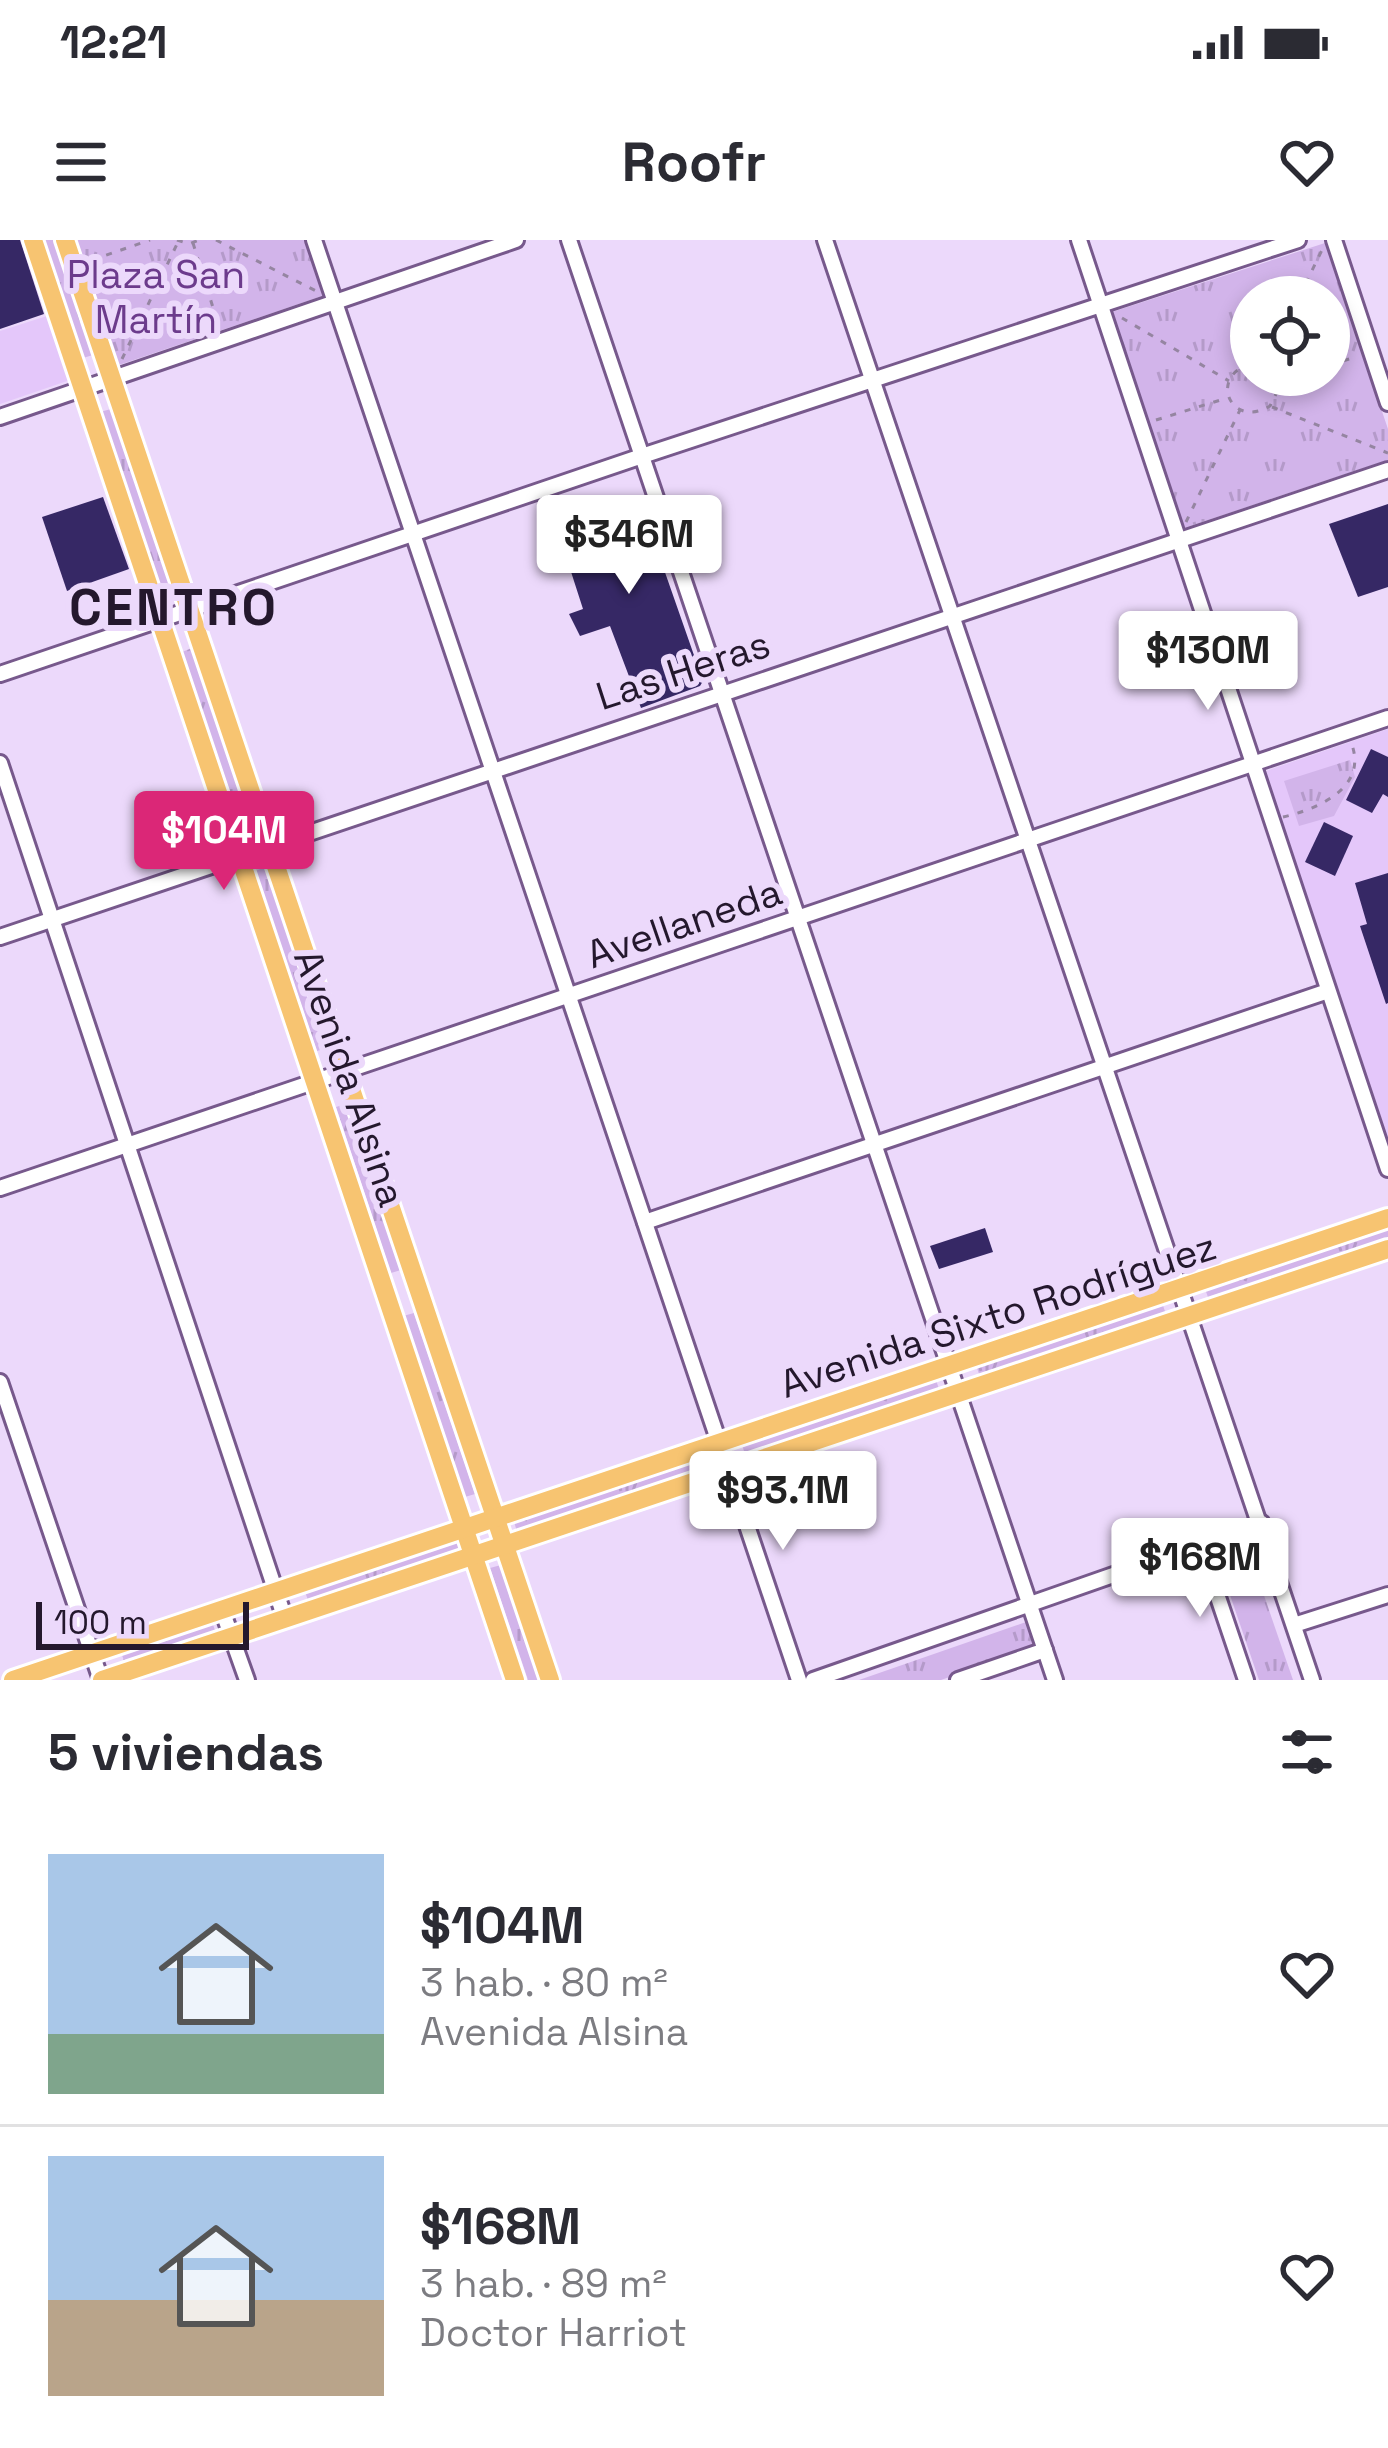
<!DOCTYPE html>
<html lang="es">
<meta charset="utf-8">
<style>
:root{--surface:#fff;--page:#f7f7f7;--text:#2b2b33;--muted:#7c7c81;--line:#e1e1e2;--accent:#db2777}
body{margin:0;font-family:"Space Grotesk",sans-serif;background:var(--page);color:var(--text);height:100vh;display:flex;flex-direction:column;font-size:45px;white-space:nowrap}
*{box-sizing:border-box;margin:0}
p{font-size:39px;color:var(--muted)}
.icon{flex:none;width:66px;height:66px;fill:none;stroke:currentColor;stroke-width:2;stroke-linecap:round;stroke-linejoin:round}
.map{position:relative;height:1440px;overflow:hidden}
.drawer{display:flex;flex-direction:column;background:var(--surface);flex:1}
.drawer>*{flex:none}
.fabs{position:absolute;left:1230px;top:36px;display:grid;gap:24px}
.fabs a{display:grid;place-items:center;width:120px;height:120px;border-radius:50%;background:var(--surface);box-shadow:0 6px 18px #0003;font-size:60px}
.scale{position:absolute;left:36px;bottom:30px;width:213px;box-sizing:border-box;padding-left:12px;border:6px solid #24182d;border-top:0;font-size:33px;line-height:42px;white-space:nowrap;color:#24182d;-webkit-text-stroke:9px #ecd9fb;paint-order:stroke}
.price{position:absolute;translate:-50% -102px;padding:0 27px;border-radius:12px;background:#fff;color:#222;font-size:39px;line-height:78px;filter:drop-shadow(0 3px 6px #0008)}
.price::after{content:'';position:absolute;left:50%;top:72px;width:36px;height:27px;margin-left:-18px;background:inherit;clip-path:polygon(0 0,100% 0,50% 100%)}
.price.active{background:var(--accent);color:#fff}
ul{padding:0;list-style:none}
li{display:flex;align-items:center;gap:36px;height:300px;padding:0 48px}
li+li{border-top:3px solid var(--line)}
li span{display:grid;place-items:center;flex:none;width:336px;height:240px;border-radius:0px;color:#555}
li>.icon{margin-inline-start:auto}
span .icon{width:144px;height:144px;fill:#fffc;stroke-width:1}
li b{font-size:51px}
h2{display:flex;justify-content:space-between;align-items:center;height:144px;padding:0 48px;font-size:51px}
.status{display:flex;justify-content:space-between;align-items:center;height:84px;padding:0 60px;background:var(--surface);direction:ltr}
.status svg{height:33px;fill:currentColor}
header{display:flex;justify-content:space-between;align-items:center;height:156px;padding:0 48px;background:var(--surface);font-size:54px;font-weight:700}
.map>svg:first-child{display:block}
.built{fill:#e4c7fa}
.grass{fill:url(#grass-tufts);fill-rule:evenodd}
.building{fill:#362865}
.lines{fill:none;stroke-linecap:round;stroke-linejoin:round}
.minor-casing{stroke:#77598c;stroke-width:20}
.major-casing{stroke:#fff;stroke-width:24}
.path{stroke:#9585a1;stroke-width:3;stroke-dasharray:6 9;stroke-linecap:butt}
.minor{stroke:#fff;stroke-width:14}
.major{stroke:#f7c471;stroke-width:18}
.labels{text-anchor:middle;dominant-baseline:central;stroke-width:12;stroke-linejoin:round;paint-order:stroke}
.park-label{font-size:39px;fill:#6c3b8c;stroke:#ecd9fb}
.street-label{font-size:39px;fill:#24182d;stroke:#ecd9fb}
.district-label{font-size:51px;font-weight:bold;letter-spacing:3px;fill:#24182d;stroke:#ecd9fb}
</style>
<div class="status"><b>12:21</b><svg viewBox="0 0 49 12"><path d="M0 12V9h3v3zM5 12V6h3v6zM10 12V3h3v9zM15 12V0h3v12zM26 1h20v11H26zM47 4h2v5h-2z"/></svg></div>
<header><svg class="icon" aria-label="menu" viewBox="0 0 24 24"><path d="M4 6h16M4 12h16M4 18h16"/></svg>Roofr<svg class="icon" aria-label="heart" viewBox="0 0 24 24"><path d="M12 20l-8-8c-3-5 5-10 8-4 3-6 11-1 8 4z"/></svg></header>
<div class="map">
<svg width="1388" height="1440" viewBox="0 0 1388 1440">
<defs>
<pattern id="grass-tufts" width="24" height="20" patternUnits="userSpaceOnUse" patternTransform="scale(3)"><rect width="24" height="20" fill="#d2b4ea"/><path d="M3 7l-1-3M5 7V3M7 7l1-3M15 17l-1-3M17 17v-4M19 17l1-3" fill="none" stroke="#b49ac9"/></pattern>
</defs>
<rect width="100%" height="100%" fill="#ecd9fb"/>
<!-- built -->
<g class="built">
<polygon points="47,76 70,140 0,164 0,91"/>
<polygon points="1388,489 1388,911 1260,533"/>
</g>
<!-- grass -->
<g class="grass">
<polygon points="42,0 54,0 93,115 83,118"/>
<polygon points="76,0 306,0 325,55 119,125"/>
<path d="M1325 3 1388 189V220L1184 288 1112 72ZM1251 57H1329V135H1251Z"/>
<polygon points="111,169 172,349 162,353 100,172"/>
<polygon points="192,408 254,589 244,593 182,412"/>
<polygon points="1350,520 1355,537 1334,576 1299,586 1284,541"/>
<polygon points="266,627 327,808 317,811 255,631"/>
<polygon points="346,864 401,1030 391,1033 336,867"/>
<polygon points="1388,986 1388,1002 1209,1060 1204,1046"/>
<polygon points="1161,1060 1166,1074 980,1137 975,1122"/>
<polygon points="414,1073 475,1254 465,1257 403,1076"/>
<polygon points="935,1137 940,1152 746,1217 741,1202"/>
<polygon points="706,1213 711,1227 517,1292 513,1278"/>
<polygon points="457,1299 462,1313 309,1363 304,1349"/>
<polygon points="1245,1300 1293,1440 1259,1440 1215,1311"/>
<polygon points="501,1325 540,1440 528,1440 490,1328"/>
<polygon points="211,1379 216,1393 125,1424 120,1409"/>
<polygon points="1026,1382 1035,1407 941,1440 859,1440"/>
</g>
<!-- building -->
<g class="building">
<polygon points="0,0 20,0 44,74 0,89"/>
<polygon points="630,255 639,258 703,441 700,446 641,468 610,386 580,396 569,374 583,369 554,279"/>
<polygon points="103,257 129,329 67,351 42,277"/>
<polygon points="1388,264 1388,347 1358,357 1329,284"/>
<polygon points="1371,509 1388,517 1388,557 1383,554 1372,573 1346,560"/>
<polygon points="1324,582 1353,596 1335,636 1305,622"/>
<polygon points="1388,633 1388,763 1386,764 1360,686 1367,684 1355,643"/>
<polygon points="985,988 993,1012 939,1029 930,1006"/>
</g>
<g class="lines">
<!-- minor casing -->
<g class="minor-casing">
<g id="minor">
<polyline points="314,0 799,1440"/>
<polyline points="569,0 1055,1440"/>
<polyline points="825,0 1312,1440"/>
<polyline points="1079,0 1388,929"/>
<polyline points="1334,0 1388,163"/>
<polyline points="0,177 516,0"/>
<polyline points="0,434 642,216 1298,0"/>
<polyline points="0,523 285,1379"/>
<polyline points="0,697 1388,230"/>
<polyline points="0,948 1388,478"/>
<polyline points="645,982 1328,751"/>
<polyline points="0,1142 101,1440"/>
<polyline points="1200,1304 1246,1440"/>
<polyline points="222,1370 247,1440"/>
<polyline points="1294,1385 1388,1355"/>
<polyline points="813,1440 1262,1283"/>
<polyline points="958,1440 1045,1410"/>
</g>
</g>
<!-- major casing -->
<g class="major-casing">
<g id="major">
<polyline points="33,0 515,1440"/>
<polyline points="65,0 550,1440"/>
<polyline points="13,1440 1388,978"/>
<polyline points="102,1440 1388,1009"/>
</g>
</g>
<!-- path -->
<g class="path">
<polyline points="177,0 189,4 199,0"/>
<polyline points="216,0 318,52"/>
<polyline points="193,3 219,87"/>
<polyline points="92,20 150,0"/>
<polyline points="1299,57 1322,10"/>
<polyline points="1122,78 1229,141"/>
<polyline points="122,119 178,2"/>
<path d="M1251 124C1208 135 1230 190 1270 166L1278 150 1273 135"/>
<polyline points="1329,125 1356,117"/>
<polyline points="1278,140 1296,135"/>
<polyline points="1272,167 1388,213"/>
<polyline points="1156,180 1227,158"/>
<polyline points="1186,282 1240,170"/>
<path d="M1283 577C1318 569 1367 548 1352 505"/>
</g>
<!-- minor -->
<use href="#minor" class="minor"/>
<!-- major -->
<use href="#major" class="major"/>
</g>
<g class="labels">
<!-- park labels -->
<g class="park-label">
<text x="156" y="34">Plaza San<tspan x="156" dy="45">Martín</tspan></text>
</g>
<!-- street labels -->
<g class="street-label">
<text transform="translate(683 430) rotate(-18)">Las Heras</text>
<text transform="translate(684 683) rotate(-19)">Avellaneda</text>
<text transform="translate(350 838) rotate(71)">Avenida Alsina</text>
<text transform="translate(998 1075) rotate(-18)">Avenida Sixto Rodríguez</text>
</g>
<!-- district labels -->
<g class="district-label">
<text x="174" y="367">CENTRO</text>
</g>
</g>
</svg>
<div class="fabs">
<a><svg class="icon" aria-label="locate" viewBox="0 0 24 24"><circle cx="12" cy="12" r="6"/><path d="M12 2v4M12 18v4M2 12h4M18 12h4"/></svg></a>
</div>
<div class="scale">100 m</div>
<b class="price" style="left:629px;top:357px">$346M</b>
<b class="price" style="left:1208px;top:473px">$130M</b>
<b class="price active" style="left:224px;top:653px">$104M</b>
<b class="price" style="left:783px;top:1313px">$93.1M</b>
<b class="price" style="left:1200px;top:1380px">$168M</b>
</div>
<section class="drawer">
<h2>5 viviendas<svg class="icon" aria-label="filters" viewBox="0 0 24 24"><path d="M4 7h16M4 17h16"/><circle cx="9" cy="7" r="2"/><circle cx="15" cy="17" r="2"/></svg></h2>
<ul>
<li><span style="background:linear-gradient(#a9c7e8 75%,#7fa58c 0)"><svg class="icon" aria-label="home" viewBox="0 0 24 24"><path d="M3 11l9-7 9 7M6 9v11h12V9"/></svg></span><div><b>$104M</b><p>3 hab. · 80 m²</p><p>Avenida Alsina</p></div><svg class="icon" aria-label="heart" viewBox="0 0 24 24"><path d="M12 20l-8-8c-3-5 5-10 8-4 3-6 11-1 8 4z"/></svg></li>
<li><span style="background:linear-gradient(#a9c7e8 60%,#b9a48a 0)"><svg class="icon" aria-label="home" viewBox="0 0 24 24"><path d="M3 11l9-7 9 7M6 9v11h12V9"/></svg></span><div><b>$168M</b><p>3 hab. · 89 m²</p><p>Doctor Harriot</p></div><svg class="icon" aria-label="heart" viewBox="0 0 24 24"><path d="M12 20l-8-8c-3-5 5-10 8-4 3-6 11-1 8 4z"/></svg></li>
</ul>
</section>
